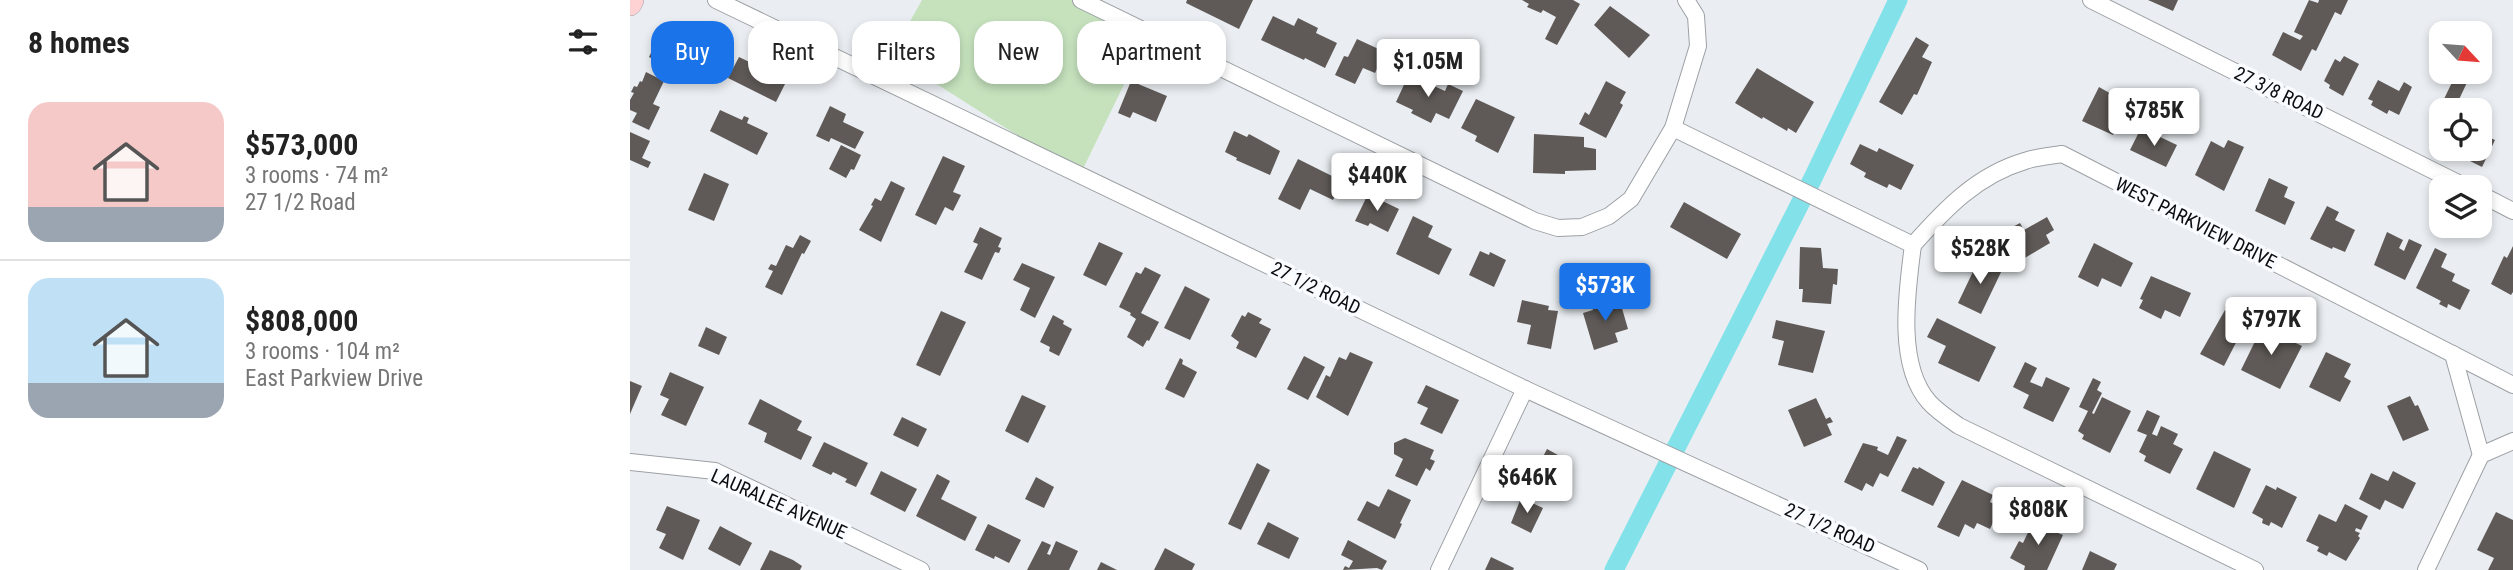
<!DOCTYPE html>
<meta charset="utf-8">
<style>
:root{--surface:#fff;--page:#f2f2f2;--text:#222;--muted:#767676;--line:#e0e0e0;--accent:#1a73e8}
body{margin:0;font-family:"Roboto Condensed",sans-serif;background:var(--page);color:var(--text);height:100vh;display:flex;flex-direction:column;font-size:26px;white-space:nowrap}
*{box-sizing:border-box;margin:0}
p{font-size:23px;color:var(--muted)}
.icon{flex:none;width:38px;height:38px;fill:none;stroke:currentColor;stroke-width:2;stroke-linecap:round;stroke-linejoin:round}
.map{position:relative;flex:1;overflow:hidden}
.side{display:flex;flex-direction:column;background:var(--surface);width:630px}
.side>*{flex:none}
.top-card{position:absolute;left:21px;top:21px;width:665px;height:63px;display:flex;gap:14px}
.needle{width:46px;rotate:116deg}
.buttons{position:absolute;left:1799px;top:21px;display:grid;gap:14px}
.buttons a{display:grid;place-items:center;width:63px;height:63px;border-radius:14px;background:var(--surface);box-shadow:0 4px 10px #0003;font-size:35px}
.price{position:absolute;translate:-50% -60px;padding:0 16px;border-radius:7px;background:#fff;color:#222;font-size:23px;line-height:46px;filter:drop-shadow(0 2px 4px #0008)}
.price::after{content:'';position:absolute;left:50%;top:42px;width:21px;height:16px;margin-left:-10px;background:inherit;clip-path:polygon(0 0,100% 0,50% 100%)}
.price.on{background:var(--accent);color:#fff}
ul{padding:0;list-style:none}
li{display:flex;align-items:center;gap:21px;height:175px;padding:0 28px}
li+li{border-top:2px solid var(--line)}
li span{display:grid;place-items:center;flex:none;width:196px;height:140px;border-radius:21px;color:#555}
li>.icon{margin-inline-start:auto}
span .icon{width:84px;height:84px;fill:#fffc;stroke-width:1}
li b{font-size:30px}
h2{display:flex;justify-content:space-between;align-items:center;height:84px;padding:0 28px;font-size:30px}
.pill{padding:0 24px;border-radius:21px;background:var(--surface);box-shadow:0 4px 10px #0003;font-size:24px;line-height:63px}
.pill.on{background:var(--accent);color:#fff}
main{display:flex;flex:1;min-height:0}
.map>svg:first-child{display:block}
.green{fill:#c5e2bd}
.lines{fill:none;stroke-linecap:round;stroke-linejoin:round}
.canal{stroke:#83e2e9;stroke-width:19}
.building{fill:#5f5a57}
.minor-casing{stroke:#9ca0a4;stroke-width:18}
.secondary-casing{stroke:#9ca0a4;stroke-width:24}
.minor{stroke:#fff;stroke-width:16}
.secondary{stroke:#fed2d3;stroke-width:23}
.labels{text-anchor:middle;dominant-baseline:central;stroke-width:7;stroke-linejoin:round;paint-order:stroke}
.street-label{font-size:19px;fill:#0b0c0e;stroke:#f8fbff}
</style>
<main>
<section class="side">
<h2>8 homes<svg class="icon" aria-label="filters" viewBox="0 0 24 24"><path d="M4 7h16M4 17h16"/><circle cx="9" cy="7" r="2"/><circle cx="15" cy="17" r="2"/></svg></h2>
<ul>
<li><span style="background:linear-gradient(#f6c9c9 75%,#9aa5b1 0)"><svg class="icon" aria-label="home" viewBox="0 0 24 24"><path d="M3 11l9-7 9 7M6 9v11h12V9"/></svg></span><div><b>$573,000</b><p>3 rooms · 74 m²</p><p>27 1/2 Road</p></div></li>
<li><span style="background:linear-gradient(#bfe0f5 75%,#9aa5b1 0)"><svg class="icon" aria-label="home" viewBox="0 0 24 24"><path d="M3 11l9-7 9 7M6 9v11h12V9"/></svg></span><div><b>$808,000</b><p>3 rooms · 104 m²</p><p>East Parkview Drive</p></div></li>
</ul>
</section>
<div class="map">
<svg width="1883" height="570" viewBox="0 0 1883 570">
<rect width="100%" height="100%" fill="#eaeef2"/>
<!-- green -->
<polygon class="green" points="292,0 444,0 519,33 450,175 261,55"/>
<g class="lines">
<!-- canal -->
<polyline class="canal" points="984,570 1183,178 1268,0"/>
</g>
<!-- building -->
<g class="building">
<polygon points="557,0 623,0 609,29 556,3"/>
<polygon points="892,0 943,0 950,4 927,45 915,39 926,17 913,10 911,13 897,7 899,4"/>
<polygon points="1518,0 1548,0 1543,11"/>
<polygon points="1679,0 1688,3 1689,0 1718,0 1711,15 1705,12 1686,51 1682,49 1671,71 1642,55 1653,32 1670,40 1673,36 1664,32"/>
<polygon points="980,6 1020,35 999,58 964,25"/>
<polygon points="643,16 664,26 668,18 688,28 686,33 707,43 695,68 675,58 674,60 631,40"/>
<polygon points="35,24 67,40 68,37 90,48 80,68 73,64 69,73 50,63 45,71 19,57"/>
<polygon points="1286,37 1299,45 1292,57 1302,62 1287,95 1284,94 1272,115 1249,102"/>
<polygon points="727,39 755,52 745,73 733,68 725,84 705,75 714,56 718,57"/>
<polygon points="1714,56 1729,64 1713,96 1699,88 1700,85 1694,81 1705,59 1710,62"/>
<polygon points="109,57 157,80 146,102 98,78"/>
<polygon points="1127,68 1184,102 1166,133 1158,128 1157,131 1133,117 1132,119 1105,103"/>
<polygon points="16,72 34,81 23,104 30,107 19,130 2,122 7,113 0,110 0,100 4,93 1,92 4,86 7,87 10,81 12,82"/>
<polygon points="1827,72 1842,72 1824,110 1811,110 1811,128 1802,124"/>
<polygon points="779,74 792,80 790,84 802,89 804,86 815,91 818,84 833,91 819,119 806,113 801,123 781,113 783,110 766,102"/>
<polygon points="1748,80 1769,91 1774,82 1782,87 1769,115 1759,110 1757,114 1741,105 1743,101 1738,99"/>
<polygon points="501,81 537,96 526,122 503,112 500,118 488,113"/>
<polygon points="976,81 996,92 990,103 993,105 976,138 949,124 955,112 959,115"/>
<polygon points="1469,87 1497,103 1492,114 1486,111 1484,114 1492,118 1483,135 1452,121"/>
<polygon points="846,99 885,117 868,153 845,141 847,136 831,128"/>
<polygon points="200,106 216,114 213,122 234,132 225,149 201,138 199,142 186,136"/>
<polygon points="90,110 112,120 114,116 119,118 117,123 138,133 127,155 80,131"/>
<polygon points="1850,120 1857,124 1852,134 1865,140 1852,167 1828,155 1831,149 1850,149"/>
<polygon points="1511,128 1547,145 1536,167 1500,150"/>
<polygon points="604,131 617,137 619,134 650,151 640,175 606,160 607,158 595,152"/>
<polygon points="0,132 20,141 12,158 21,162 18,168 0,160"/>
<polygon points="904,134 954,137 954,147 966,149 966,170 935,171 935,174 903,173"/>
<polygon points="1598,140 1614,147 1594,191 1565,175 1581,141 1594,148"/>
<polygon points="1230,144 1247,152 1249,148 1284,165 1271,190 1259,184 1257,188 1234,177 1236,173 1220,164"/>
<polygon points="211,145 231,155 224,170 221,169 216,178 199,169"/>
<polygon points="313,156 335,166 323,192 331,195 323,211 315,207 306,225 285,215"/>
<polygon points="668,159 712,181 703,200 680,189 670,210 648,199"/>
<polygon points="74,173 99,184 84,221 58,210"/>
<polygon points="1639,178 1658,187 1654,197 1665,202 1655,225 1625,211"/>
<polygon points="261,181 275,188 251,242 229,230 243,206 241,205 245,198 251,201"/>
<polygon points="738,194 769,209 758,232 740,223 738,226 725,221"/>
<polygon points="1054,202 1111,234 1097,259 1040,227"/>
<polygon points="1697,206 1709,212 1705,220 1725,230 1715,252 1703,247 1702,249 1680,239"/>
<polygon points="783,216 803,226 798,237 822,249 809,275 766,254"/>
<polygon points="1417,217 1424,230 1416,235 1420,243 1393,259 1377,230 1390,223 1394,230"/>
<polygon points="350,227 372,238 368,247 371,248 369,253 365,252 352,280 334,272 348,244 343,242"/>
<polygon points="1757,232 1773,240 1769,248 1774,251 1779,239 1792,245 1775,280 1744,265"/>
<polygon points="170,235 181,241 174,254 172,253 152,295 135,287 143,271 138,269 141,264 146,266 156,245 163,248"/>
<polygon points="469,242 493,253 476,286 453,275"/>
<polygon points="1464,243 1503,263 1491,287 1472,278 1468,287 1448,277"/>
<polygon points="1883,246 1883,292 1881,295 1861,284 1874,256 1877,258"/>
<polygon points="1170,247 1191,248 1193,268 1208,269 1207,285 1203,284 1201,304 1172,302 1173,289 1169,289"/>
<polygon points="1805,248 1817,254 1811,267 1825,274 1822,281 1840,290 1830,310 1818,304 1817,308 1809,304 1811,301 1786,288"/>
<polygon points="850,251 859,255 860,252 876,260 864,287 839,275"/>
<polygon points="1350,257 1373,268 1351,314 1328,303"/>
<polygon points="392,263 425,277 405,318 390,310 400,288 383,280"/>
<polygon points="515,267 531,275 511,313 529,322 519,341 517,340 513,347 497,337 506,319 500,315 501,313 489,307 506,272 511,274"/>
<polygon points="1521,276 1561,293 1550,317 1535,310 1531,319 1509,308 1513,300 1510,299"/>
<polygon points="555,286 580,299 560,340 534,328"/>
<polygon points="989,298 998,329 985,333 988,342 964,350 953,313 963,310 962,306"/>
<polygon points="892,300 919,306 918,310 928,311 921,349 897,344 901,325 887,322"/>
<polygon points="1595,310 1617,321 1594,366 1570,354"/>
<polygon points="311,311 336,322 310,376 286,365"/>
<polygon points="618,312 632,319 629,323 641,329 626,358 606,348 609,342 601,336 612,315 615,317"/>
<polygon points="423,315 434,321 433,324 442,329 429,356 419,351 420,347 410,342"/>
<polygon points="1307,318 1366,347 1349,382 1308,363 1316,346 1297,337"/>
<polygon points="1146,320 1195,331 1183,373 1148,365 1154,341 1142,338"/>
<polygon points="1634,323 1651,332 1649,335 1672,346 1650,389 1611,370"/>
<polygon points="76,327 97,337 89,355 68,346"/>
<polygon points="720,352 743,362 718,416 686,397 696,375 700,377 709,357 716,360"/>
<polygon points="1696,352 1721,364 1714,377 1721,381 1710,402 1679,387"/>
<polygon points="674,356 695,367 678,400 657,389"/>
<polygon points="550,358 553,360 552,364 567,372 554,398 535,389"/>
<polygon points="1395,362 1407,368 1400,382 1412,387 1416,377 1440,388 1423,422 1393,408 1399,395 1383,387"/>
<polygon points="40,372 74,387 56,426 31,415 39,399 30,395"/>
<polygon points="1463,378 1471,382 1467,390 1472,393 1462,413 1464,414 1472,397 1501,411 1480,453 1452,439 1454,435 1448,431 1458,411 1449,407"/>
<polygon points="0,381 12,386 0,414"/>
<polygon points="796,385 829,400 812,434 790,424 798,408 787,403"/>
<polygon points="392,395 416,406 398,443 375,431"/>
<polygon points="1780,396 1785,406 1788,405 1799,430 1773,441 1757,406"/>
<polygon points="1186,398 1196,419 1200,417 1203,422 1197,424 1202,435 1174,447 1158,410"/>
<polygon points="130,399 172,421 167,430 182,437 171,460 134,442 137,433 118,424"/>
<polygon points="1517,410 1530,416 1522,434 1527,436 1531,426 1548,434 1543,444 1553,449 1540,474 1514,461 1516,456 1509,452 1517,435 1507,431"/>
<polygon points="272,417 297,429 288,447 263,435"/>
<polygon points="1267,436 1277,440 1258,477 1250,473 1243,487 1236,483 1232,491 1214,482 1233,443 1248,447 1247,450 1258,455"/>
<polygon points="775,438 804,450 800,459 805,461 800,471 796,468 787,486 765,476 773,459 764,454 764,443"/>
<polygon points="194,442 238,463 226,487 215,482 217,479 203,472 201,475 182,466"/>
<polygon points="917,449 937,460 925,484 904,474"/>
<polygon points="1584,451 1621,469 1604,508 1566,489"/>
<polygon points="627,463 640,470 611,530 598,524"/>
<polygon points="1283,467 1288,469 1289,467 1315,482 1303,506 1271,491"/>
<polygon points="251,471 287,489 275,512 240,494"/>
<polygon points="1763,471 1786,483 1773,509 1755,500 1750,510 1729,499 1741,473 1758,481"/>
<polygon points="307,474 320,481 311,499 347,517 335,541 286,516"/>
<polygon points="406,477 424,487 414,508 395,499"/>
<polygon points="1332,480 1363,495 1360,502 1370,507 1360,529 1347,523 1344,529 1335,524 1329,537 1307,527"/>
<polygon points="1636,485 1646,490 1647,487 1667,497 1652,528 1641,522 1639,526 1632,523 1633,519 1622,513"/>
<polygon points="758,489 781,500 770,523 772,524 765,539 727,520 737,501 749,507"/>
<polygon points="891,498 913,508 901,533 881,523"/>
<polygon points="1715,504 1738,516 1731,530 1726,528 1725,531 1730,533 1728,536 1730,538 1716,561 1699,552 1697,556 1687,551 1689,547 1676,541 1689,514 1706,522"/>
<polygon points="37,506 70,520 53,560 29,548 36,534 26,530"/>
<polygon points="1866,512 1883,520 1883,570 1858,570 1864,558 1847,550"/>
<polygon points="1405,518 1425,527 1423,531 1433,535 1417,570 1394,570 1395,566 1380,558 1389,541 1393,543"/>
<polygon points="638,522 669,538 659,559 627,544"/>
<polygon points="358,524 391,540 379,563 365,556 364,559 345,550"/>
<polygon points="90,526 122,543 110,566 78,549"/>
<polygon points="718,540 757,561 752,570 747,568 713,570 715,566 719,568 723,561 711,555"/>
<polygon points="412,541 421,545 417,554 420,555 426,541 448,551 439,570 397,570"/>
<polygon points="535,548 565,564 562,570 524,570"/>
<polygon points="140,550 163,560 172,566 170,570 130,570"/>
<polygon points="1460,551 1487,564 1484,570 1452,570"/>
<polygon points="861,557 884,568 883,570 855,570"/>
<polygon points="471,562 487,570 467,570"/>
</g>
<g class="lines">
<!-- minor casing -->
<g class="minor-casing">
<g id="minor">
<polyline points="86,0 895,389 1289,570"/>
<polyline points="451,0 905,221 928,228 952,227 979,216 1001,199 1043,128 1068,46 1066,16 1056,0"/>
<polyline points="1461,0 1836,187"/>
<polyline points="1043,128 1283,245"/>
<polyline points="1850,194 1883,211"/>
<path d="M1283 245C1315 209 1347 175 1395 161 1406 157 1420 156 1432 154L1883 385"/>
<path d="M1283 245C1277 291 1266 365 1299 402 1307 411 1319 419 1329 426L1625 570"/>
<polyline points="1823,354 1851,455"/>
<polyline points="0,462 85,471 291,570"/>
<polyline points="809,570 895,389"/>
<polyline points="1796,570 1851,455 1883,441"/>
</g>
</g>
<!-- secondary casing -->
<g class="secondary-casing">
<polyline id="secondary" points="0,4 2,0"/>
</g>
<!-- minor -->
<use href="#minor" class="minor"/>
<!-- secondary -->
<use href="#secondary" class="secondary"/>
</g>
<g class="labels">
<!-- street labels -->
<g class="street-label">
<text transform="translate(1649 93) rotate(26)">27 3/8 ROAD</text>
<text transform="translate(1566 223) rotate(27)">WEST PARKVIEW DRIVE</text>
<text transform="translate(686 288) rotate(26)">27 1/2 ROAD</text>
<text transform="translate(149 504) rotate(24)">LAURALEE AVENUE</text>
<text transform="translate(1200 528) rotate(24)">27 1/2 ROAD</text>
</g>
</g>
</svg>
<div class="buttons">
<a><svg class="needle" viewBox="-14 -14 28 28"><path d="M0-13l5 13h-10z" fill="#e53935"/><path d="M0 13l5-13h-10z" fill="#767676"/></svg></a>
<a><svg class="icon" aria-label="locate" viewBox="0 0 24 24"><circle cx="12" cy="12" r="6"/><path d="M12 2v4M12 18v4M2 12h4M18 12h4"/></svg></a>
<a><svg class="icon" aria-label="layers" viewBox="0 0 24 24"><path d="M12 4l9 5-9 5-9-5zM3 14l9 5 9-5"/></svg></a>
</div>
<b class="price" style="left:798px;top:99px">$1.05M</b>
<b class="price" style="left:1524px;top:148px">$785K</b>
<b class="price" style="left:747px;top:213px">$440K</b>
<b class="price" style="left:1350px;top:286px">$528K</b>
<b class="price on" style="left:975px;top:323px">$573K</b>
<b class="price" style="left:1641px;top:357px">$797K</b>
<b class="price" style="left:897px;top:515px">$646K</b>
<b class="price" style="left:1408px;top:547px">$808K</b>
<div class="top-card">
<a class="pill on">Buy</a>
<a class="pill">Rent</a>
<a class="pill">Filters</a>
<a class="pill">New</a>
<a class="pill">Apartment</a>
</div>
</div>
</main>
